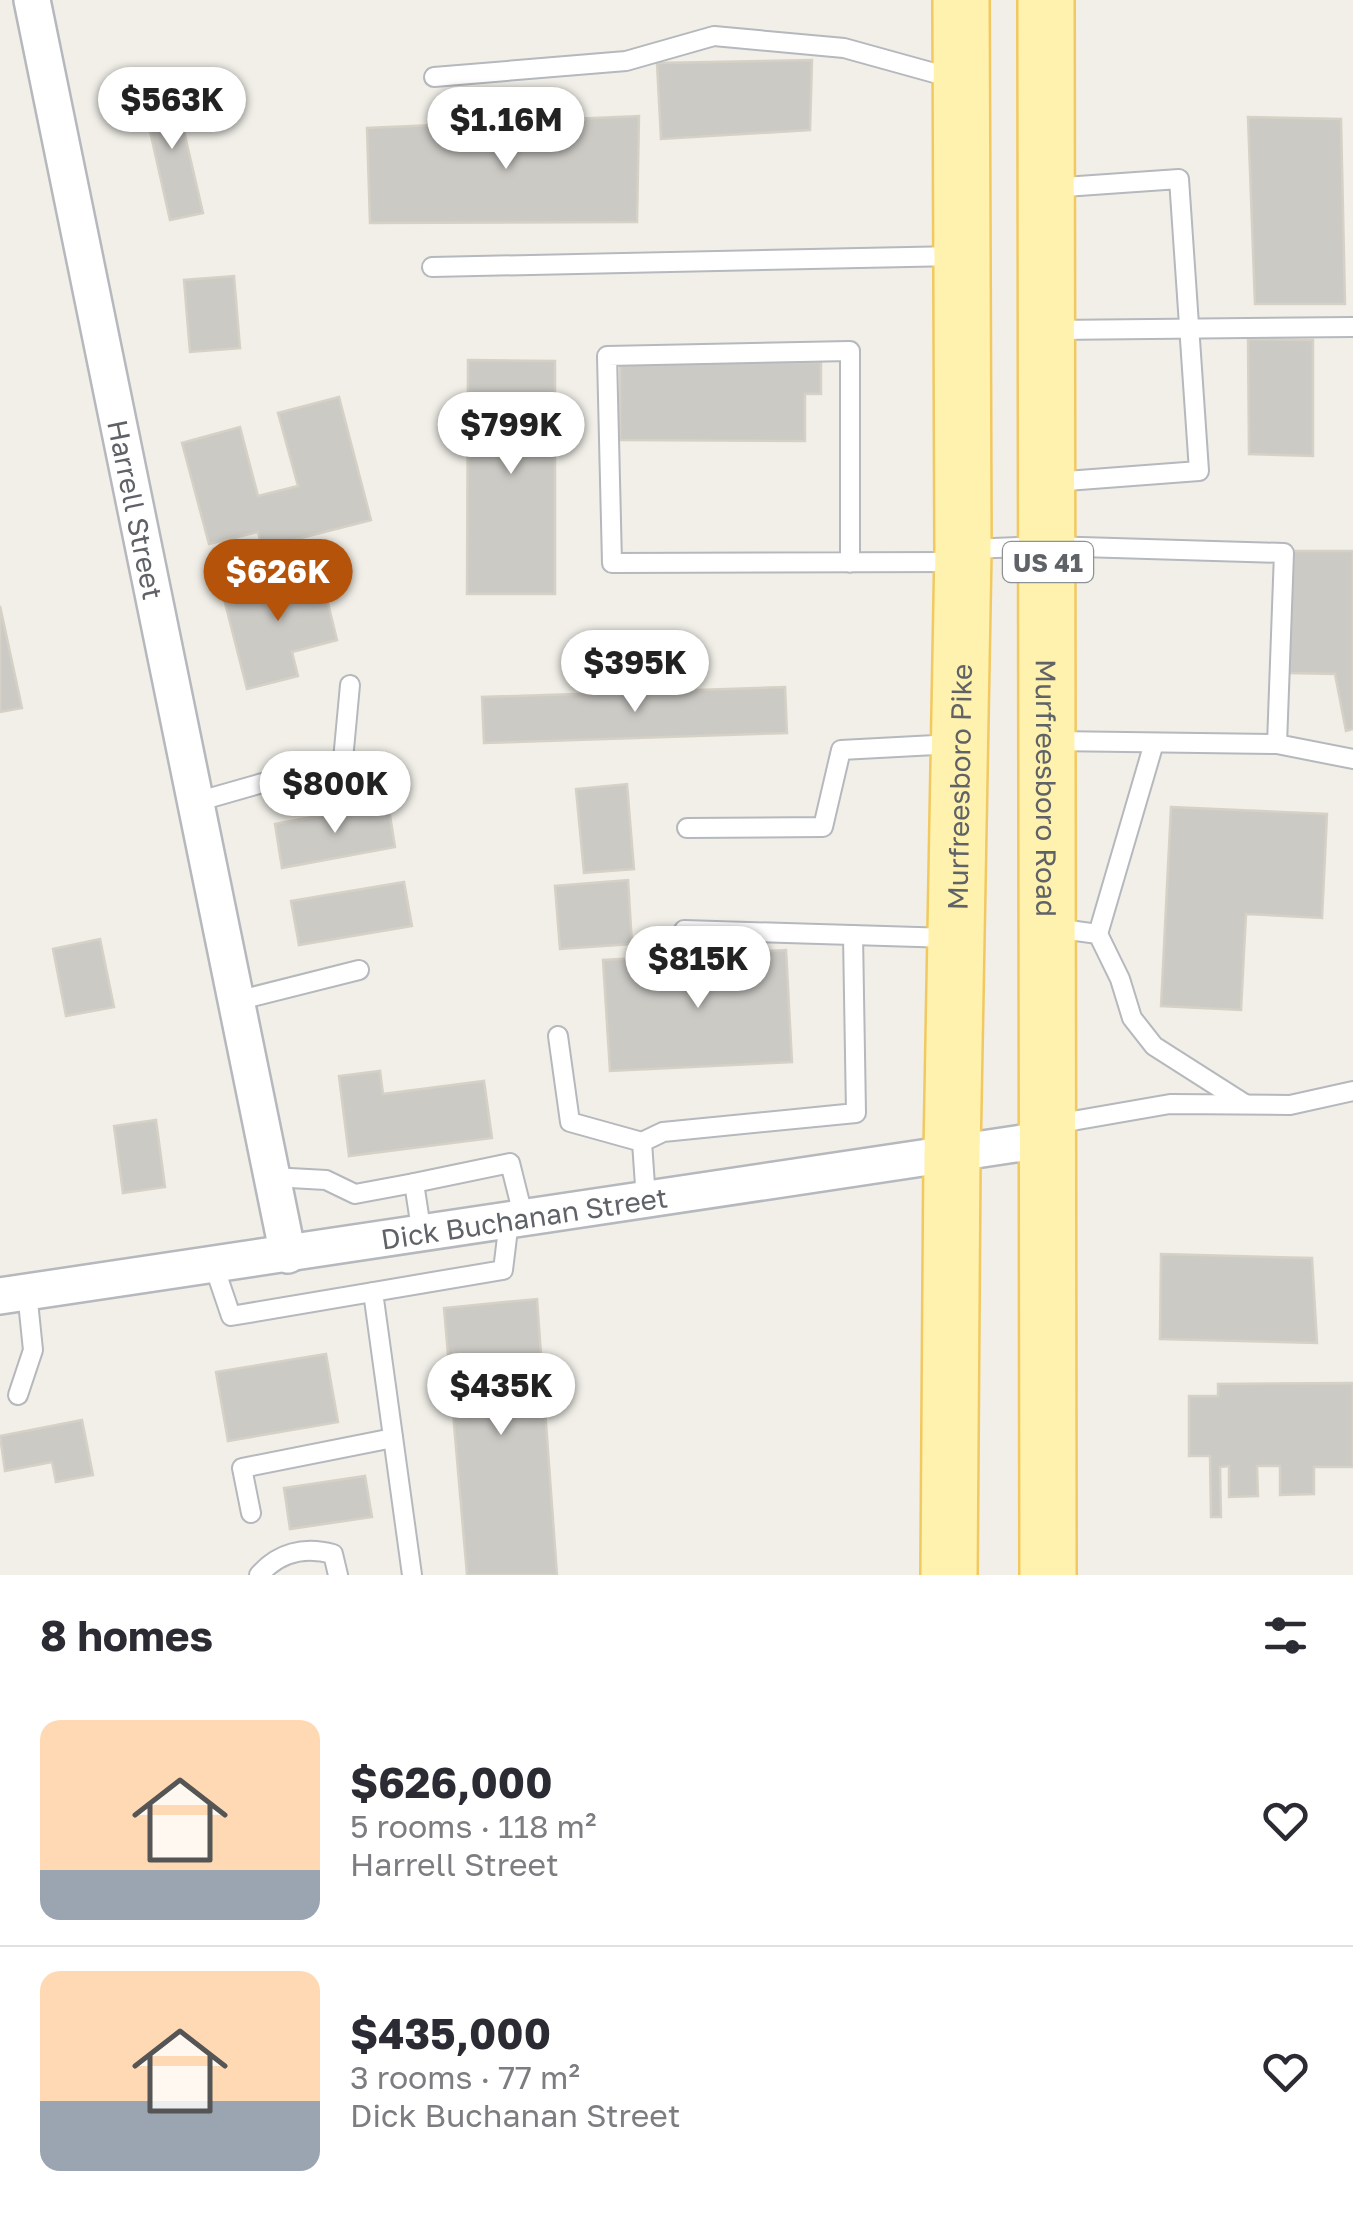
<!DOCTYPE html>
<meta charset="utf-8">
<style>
:root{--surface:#fff;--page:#f2f2f3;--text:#2b2b33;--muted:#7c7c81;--line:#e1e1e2;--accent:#b45309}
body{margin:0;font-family:"Golos Text",sans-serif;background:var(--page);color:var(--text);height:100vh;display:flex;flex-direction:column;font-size:38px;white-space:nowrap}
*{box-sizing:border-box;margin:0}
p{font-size:32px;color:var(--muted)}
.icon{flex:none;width:55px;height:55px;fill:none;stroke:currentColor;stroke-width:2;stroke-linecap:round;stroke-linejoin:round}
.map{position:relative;height:1575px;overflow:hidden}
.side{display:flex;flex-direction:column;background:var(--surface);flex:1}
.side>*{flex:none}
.price{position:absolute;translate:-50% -85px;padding:0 22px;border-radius:35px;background:#fff;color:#222;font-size:32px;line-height:65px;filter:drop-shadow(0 2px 5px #0008)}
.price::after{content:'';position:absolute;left:50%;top:60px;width:30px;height:22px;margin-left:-15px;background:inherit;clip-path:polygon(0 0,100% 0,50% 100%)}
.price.on{background:var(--accent);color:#fff}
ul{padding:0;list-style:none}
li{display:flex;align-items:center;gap:30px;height:250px;padding:0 40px}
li+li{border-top:2px solid var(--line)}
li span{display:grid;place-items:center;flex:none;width:280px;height:200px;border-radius:20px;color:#555}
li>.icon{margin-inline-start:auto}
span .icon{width:120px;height:120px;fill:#fffc;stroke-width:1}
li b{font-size:42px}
h2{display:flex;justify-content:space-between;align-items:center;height:120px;padding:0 40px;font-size:42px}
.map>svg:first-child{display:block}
.building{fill:#cccac5;stroke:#d6d1c6;stroke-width:2.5}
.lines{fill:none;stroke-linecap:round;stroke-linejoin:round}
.service-casing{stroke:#b5b8bc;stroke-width:22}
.minor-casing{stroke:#b5b8bc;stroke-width:40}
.primary-casing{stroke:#f2c960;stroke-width:60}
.service{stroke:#fff;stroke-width:18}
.minor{stroke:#fff;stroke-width:35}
.primary{stroke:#fff2af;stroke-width:55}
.labels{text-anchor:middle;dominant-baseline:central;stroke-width:9;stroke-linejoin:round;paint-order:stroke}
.shield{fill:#fff;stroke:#8f9295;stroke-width:2.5}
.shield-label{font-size:25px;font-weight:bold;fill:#5f6368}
.street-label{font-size:28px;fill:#5f6368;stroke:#fff}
</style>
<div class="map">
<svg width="1353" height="1575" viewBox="0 0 1353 1575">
<rect width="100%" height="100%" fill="#f1efe8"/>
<!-- building -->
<g class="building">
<polygon points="812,60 810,130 661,139 657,63"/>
<polygon points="173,84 203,213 170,220 141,91"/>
<polygon points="639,116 637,222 370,223 367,128"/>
<polygon points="1248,117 1341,119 1345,304 1255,304"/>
<polygon points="234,276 240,348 190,352 184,280"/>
<polygon points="1248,339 1313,340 1313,456 1249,454"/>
<polygon points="468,360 555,361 555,594 467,594"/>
<polygon points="620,362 821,362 821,394 805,394 805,441 620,440"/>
<polygon points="339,397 371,520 262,548 258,532 209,544 182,443 240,427 258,496 298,486 278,413"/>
<polygon points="1291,551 1353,551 1353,729 1346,731 1335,674 1289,673"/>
<polygon points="319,567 337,640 292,652 298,676 247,689 222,591"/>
<polygon points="0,606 22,708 0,712"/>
<polygon points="785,687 787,733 484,743 482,697"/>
<polygon points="627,784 634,869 584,873 576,789"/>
<polygon points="388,803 395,847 282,868 275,824"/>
<polygon points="1171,807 1327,814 1322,918 1246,914 1241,1010 1161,1006"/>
<polygon points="628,880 632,944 560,949 555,886"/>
<polygon points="404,882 412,926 299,945 291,901"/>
<polygon points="100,939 114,1007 66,1016 53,949"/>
<polygon points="786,950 792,1062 610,1071 603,960"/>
<polygon points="380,1071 383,1094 484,1081 492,1138 349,1156 339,1076"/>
<polygon points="156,1120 165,1187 123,1193 114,1126"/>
<polygon points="1161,1254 1312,1258 1317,1343 1160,1339"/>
<polygon points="537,1299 557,1575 467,1575 444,1308"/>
<polygon points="326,1354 338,1422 228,1441 216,1372"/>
<polygon points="1353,1383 1353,1467 1314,1467 1314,1494 1280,1495 1280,1466 1257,1466 1258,1496 1229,1497 1229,1466 1220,1467 1221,1517 1211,1517 1210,1456 1189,1456 1189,1396 1218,1396 1218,1384"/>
<polygon points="82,1420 93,1475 56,1482 52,1462 5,1471 0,1436"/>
<polygon points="365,1476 372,1517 290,1529 284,1488"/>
</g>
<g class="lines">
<!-- service casing -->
<g class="service-casing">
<g id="service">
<polyline points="434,77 626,61 714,36 844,48 956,79"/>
<polyline points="1050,188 1179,179 1199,471 1053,482"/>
<polyline points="432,267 957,256"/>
<polyline points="1053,330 1353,327"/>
<polyline points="968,549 1048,546 1284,553 1277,744 1353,759"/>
<polyline points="850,563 850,351 607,356 612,563 958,562"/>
<polyline points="1053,741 1277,744"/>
<polyline points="196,802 343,760 350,685"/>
<polyline points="687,828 823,827 841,750 954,744"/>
<polyline points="1054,928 1098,934 1120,979 1132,1018 1154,1046 1245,1104"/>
<polyline points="684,930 950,938"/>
<polyline points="1098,934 1154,743"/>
<polyline points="236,1001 359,970"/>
<polyline points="558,1036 570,1122 642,1142"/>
<polyline points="1055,1124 1170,1104 1290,1105 1353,1091"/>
<polyline points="272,1177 326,1180 355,1194 414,1183"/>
<polyline points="646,1200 642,1142 663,1132 856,1113 853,935"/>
<polyline points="422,1235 414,1183 510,1163 524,1219"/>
<polyline points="214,1266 231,1316 373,1292"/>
<polyline points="18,1395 33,1350 27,1292"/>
<polyline points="251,1513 242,1468 393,1438"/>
<path d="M259 1575C278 1553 304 1546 333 1554L338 1575"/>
<polyline points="412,1575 373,1292 503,1270 509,1221"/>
</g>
</g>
<!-- minor casing -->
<g class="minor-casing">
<g id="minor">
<path id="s1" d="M32 0 288 1255"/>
<path id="s2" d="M0 1296 1049 1139"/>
</g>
</g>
<!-- primary casing -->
<g class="primary-casing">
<g id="primary">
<path id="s3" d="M1046 0 1048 1575"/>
<path id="s4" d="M949 1575 952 1154 963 550 961 0"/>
</g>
</g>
<!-- service -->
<use href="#service" class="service"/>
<!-- minor -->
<use href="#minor" class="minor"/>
<!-- primary -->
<use href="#primary" class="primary"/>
</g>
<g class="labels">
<!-- shield labels -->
<rect class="shield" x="1003" y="542" width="90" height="40" rx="8"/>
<g class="shield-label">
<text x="1048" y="562">US 41</text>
</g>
<!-- street labels -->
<g class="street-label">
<text stroke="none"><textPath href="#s1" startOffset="520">Harrell Street</textPath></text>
<text stroke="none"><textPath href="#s4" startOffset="788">Murfreesboro Pike</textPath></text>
<text stroke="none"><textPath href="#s3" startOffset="788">Murfreesboro Road</textPath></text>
<text stroke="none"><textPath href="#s2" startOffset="530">Dick Buchanan Street</textPath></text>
</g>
</g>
</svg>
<b class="price" style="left:172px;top:152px">$563K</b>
<b class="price" style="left:506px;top:172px">$1.16M</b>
<b class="price" style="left:511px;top:477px">$799K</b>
<b class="price on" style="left:278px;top:624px">$626K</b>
<b class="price" style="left:635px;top:715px">$395K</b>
<b class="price" style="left:335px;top:836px">$800K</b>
<b class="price" style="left:698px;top:1011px">$815K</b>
<b class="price" style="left:501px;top:1438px">$435K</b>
</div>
<section class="side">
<h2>8 homes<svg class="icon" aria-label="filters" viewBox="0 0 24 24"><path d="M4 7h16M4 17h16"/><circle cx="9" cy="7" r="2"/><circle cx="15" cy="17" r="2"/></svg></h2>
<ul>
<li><span style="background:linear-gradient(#ffd9b3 75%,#9aa5b1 0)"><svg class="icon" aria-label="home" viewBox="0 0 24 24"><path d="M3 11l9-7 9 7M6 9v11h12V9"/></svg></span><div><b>$626,000</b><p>5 rooms · 118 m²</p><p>Harrell Street</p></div><svg class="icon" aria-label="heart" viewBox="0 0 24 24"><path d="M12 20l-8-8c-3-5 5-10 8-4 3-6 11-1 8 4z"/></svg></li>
<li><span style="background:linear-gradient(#ffd9b3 65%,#9aa5b1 0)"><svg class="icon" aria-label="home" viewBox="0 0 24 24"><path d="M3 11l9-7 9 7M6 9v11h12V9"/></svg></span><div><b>$435,000</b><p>3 rooms · 77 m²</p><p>Dick Buchanan Street</p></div><svg class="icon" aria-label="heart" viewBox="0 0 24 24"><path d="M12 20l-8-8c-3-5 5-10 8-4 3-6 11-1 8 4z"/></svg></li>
</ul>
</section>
